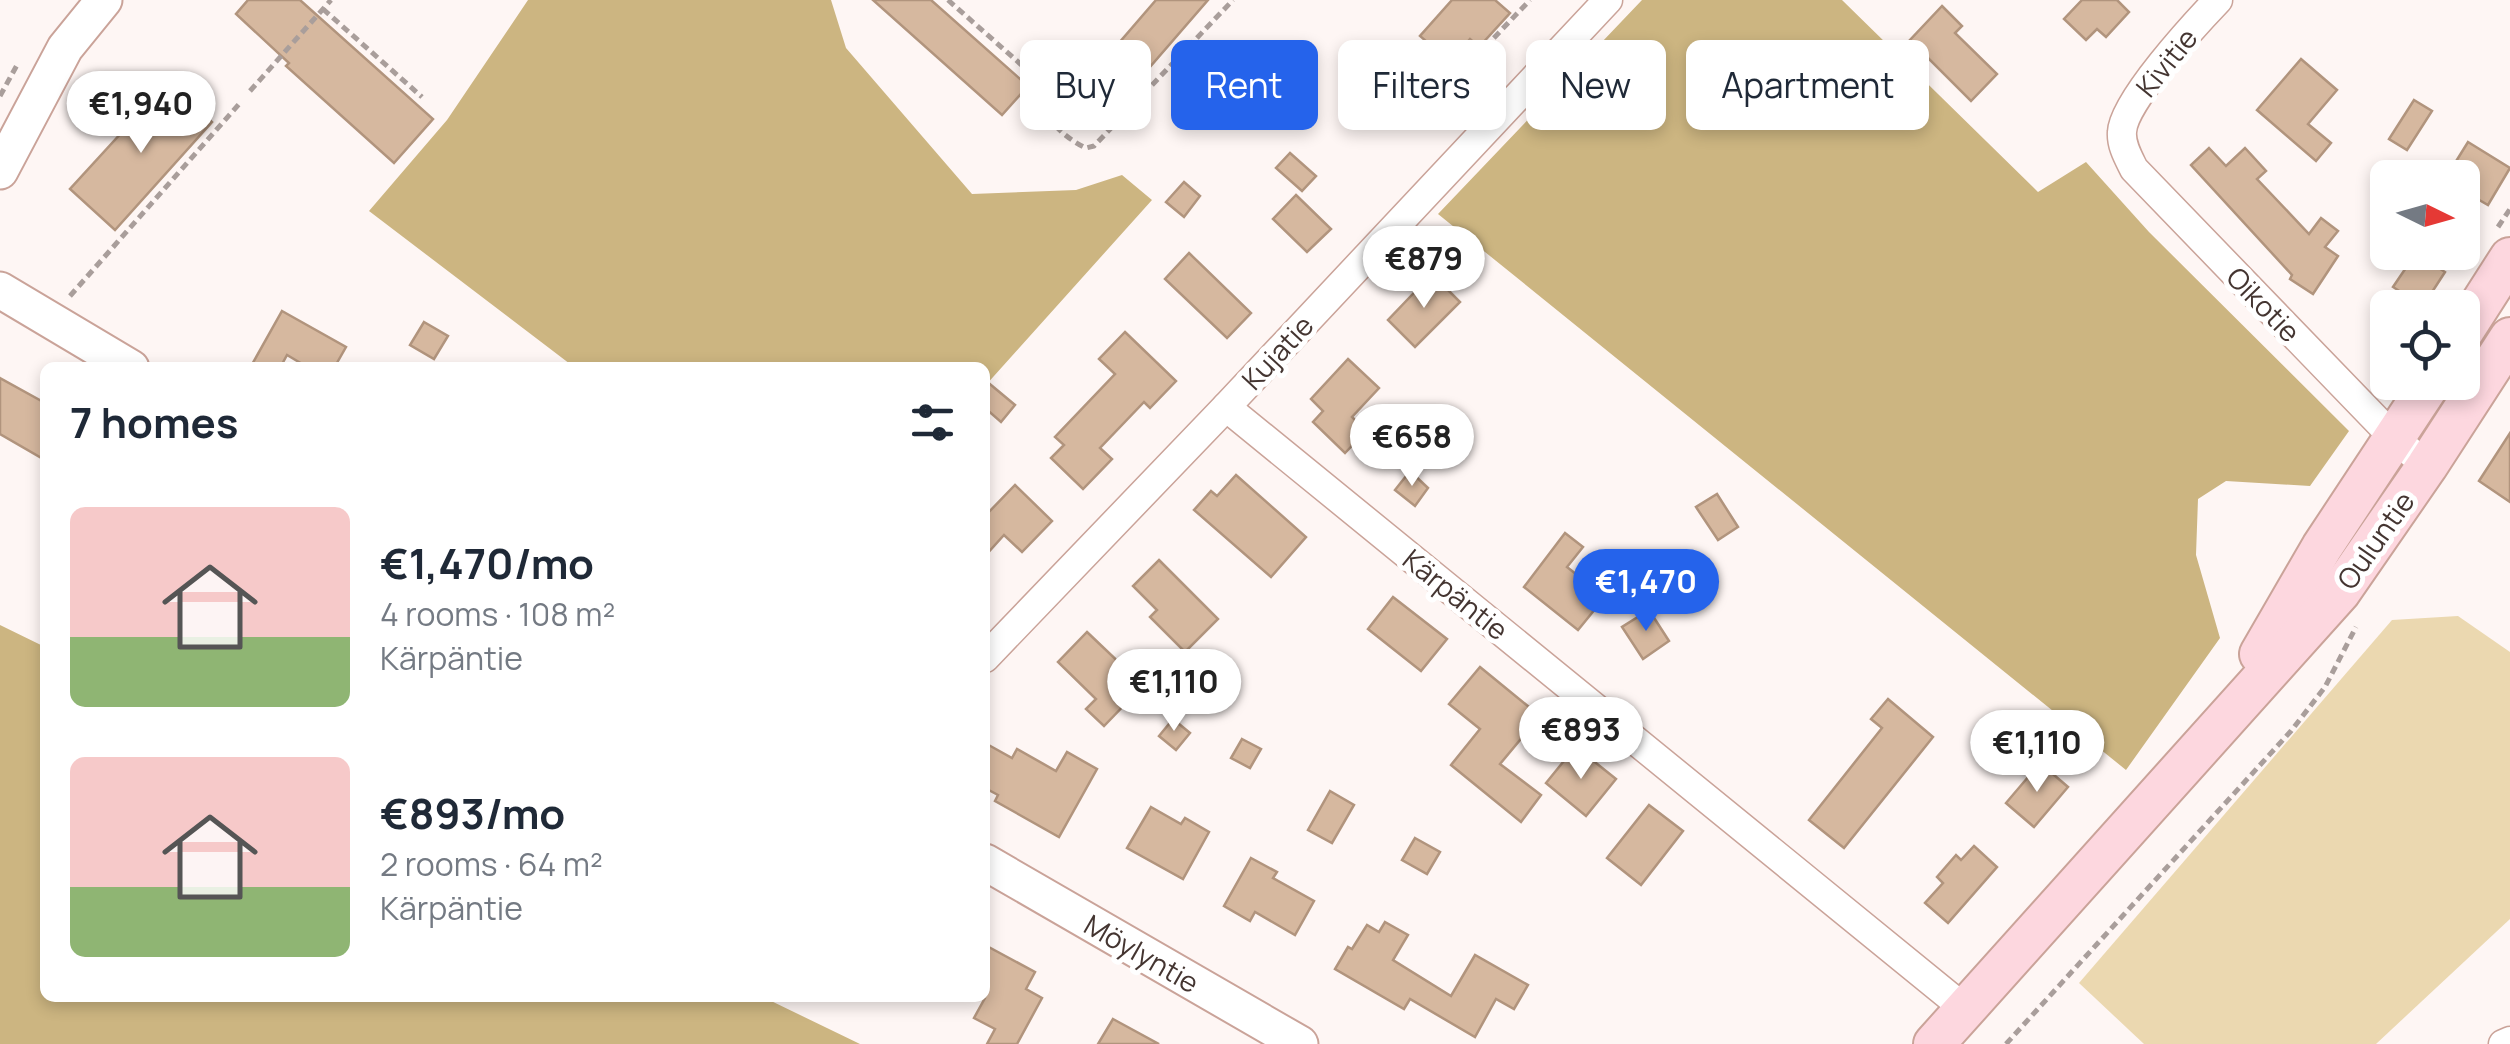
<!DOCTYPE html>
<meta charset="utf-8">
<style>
:root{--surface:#fff;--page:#f2f2f3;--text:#1f2937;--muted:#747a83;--accent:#2563eb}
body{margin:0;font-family:Manrope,sans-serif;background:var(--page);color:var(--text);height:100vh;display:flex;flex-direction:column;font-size:38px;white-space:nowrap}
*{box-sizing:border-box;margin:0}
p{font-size:32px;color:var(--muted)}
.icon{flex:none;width:55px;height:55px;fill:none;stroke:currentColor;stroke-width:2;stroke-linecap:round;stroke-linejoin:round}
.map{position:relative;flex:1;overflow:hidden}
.sheet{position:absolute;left:40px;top:362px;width:950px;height:640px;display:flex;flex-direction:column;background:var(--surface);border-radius:15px;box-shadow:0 5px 15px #0003}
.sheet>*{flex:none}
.banner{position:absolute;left:1020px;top:40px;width:950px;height:90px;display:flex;gap:20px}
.needle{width:65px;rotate:95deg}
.tools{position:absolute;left:2370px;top:160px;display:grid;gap:20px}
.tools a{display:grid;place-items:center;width:110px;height:110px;border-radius:15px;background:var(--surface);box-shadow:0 5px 15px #0003;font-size:50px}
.price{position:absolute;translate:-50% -85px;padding:0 22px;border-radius:35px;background:#fff;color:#222;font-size:32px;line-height:65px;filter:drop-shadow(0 2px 5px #0008)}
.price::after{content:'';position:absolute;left:50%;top:60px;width:30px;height:22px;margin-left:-15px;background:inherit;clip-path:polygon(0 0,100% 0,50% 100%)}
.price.selected{background:var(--accent);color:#fff}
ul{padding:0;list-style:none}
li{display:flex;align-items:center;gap:30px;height:250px;padding:0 30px}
li span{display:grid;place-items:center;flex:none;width:280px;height:200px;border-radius:15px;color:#555}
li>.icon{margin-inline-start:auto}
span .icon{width:120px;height:120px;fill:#fffc;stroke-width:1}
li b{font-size:42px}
h2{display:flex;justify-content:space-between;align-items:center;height:120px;padding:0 30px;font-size:42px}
.chip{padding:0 35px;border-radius:15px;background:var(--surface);box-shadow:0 5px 15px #0003;font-size:35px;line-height:90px}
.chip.selected{background:var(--accent);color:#fff}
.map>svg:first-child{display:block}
.green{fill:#ebd8b0}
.forest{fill:#ccb581}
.building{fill:#d6b89f;stroke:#b1947d;stroke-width:2.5}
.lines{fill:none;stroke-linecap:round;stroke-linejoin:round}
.minor-casing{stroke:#caa399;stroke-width:31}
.tertiary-casing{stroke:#caa399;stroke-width:39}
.secondary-casing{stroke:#caa399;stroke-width:44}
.path{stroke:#a99e9b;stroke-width:5;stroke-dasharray:8 5;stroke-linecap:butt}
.minor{stroke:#fff;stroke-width:28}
.tertiary{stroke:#fff;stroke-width:35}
.secondary{stroke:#fdd7df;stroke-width:40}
.labels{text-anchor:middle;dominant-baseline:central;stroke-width:10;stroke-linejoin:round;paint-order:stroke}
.street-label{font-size:28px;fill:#443531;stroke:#fff}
</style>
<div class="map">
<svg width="2510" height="1044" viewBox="0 0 2510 1044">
<rect width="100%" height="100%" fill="#fef6f4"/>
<!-- green -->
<polygon class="green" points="2458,616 2510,652 2510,919 2376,1044 2144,1044 2079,983 2392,620"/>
<!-- forest -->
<g class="forest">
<polygon points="528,0 831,0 846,48 972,194 1076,190 1122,175 1152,200 985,386 985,368 574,367 369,211 447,120"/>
<polygon points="1642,0 1842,0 2038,192 2086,162 2149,232 2349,431 2310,486 2226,481 2198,499 2196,555 2220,638 2126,770 1438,214"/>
<polygon points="0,625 45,647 45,998 765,998 860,1044 0,1044"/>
</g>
<!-- building -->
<g class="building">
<polygon points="248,0 300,0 433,119 394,163 286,66 289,63 236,14"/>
<polygon points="873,0 931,0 1028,86 1002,115"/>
<polygon points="1156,0 1208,0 1104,120 1075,94"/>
<polygon points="1452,0 1495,0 1510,13 1479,47 1470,39 1450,62 1420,36"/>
<polygon points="2082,0 2117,0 2129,12 2106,37 2097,29 2086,40 2064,19"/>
<polygon points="1942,6 1962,26 1955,33 1997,74 1971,101 1910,40"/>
<polygon points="2301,59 2337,90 2308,124 2331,143 2316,161 2257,110"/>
<polygon points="168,82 212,122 115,230 70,189"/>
<polygon points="2414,100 2432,111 2407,150 2389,139"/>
<polygon points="2468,142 2510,168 2488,205 2462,190 2462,168 2455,163"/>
<polygon points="2209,148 2226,166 2245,148 2266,171 2257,179 2309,234 2321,218 2338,231 2325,247 2338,256 2313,294 2290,279 2292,275 2191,165"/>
<polygon points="1290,153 1316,176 1302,191 1276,168"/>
<polygon points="1184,182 1200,196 1184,217 1166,202"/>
<polygon points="1296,195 1331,229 1307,252 1273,219"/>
<polygon points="1189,253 1251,313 1227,338 1165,279"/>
<polygon points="2416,253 2445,272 2423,306 2393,287"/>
<polygon points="1432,274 1460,302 1415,347 1388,320"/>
<polygon points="282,311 346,347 334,368 309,368 287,355 280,368 250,368"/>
<polygon points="424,322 448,336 434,359 410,345"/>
<polygon points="1125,332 1176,381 1150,408 1144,402 1100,448 1112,459 1083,489 1051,458 1064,445 1055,437 1115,374 1099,359"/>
<polygon points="1348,359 1379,388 1352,417 1366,431 1345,453 1313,422 1323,411 1311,399"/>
<polygon points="0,378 45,403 45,460 0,434"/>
<polygon points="985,380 1015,405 1001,422 985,408"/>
<polygon points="2510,433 2510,502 2479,481"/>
<polygon points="1410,471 1428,488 1415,506 1395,490"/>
<polygon points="1236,475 1306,537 1271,577 1194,510 1211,491 1217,496"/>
<polygon points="1015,485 1052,521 1022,552 1004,535 985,556 985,516"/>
<polygon points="1717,494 1738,527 1718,540 1696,507"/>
<polygon points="1565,533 1583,547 1567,567 1605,597 1578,630 1524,587"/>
<polygon points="1159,560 1218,619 1185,652 1150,617 1157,610 1133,586"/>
<polygon points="1393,597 1447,639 1421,671 1368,629"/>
<polygon points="1649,610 1669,641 1643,659 1622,627"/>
<polygon points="1087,632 1127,670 1115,682 1131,698 1104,726 1086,709 1096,699 1058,662"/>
<polygon points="1480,667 1540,716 1500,764 1541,795 1521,822 1451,765 1480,729 1449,704"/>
<polygon points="1888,699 1933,737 1844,848 1809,820 1882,728 1871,719"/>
<polygon points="1173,719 1190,733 1176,750 1159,736"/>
<polygon points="1242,739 1261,749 1250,768 1231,758"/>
<polygon points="985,743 1012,758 1017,749 1056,771 1067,752 1097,769 1059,837 995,801 998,795 985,788"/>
<polygon points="1581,751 1616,779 1586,816 1546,783 1568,756 1573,761"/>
<polygon points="2040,763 2068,787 2034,827 2006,803"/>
<polygon points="1330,791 1354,805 1332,843 1308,830"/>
<polygon points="1649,805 1683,831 1641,885 1607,858"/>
<polygon points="1151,807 1181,824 1185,818 1209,832 1183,879 1127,848"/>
<polygon points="1415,838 1440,852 1427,874 1402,860"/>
<polygon points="1974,846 1997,867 1948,923 1925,903 1943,883 1937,877 1956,855 1961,860"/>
<polygon points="1251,858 1277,872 1273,878 1314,901 1295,935 1255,912 1250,921 1224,906"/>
<polygon points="1385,922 1408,935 1393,960 1451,996 1475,955 1528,985 1514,1009 1496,999 1475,1037 1410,999 1404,1009 1335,969 1348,947 1352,949 1367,925 1379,932"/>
<polygon points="985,945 1035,972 1026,989 1042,998 1017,1044 987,1044 995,1029 974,1018 985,998"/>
<polygon points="1113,1019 1159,1044 1098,1044"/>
</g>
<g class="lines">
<!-- minor casing -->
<g class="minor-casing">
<g id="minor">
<path d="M2218 0C2195 24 2123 102 2122 132 2121 145 2128 157 2134 169L2393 437 2427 466"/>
<polyline points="1226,407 1965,1009"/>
<polyline points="985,658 1226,407 1608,0"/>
<polyline points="2503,1044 2510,1041"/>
</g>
</g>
<!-- tertiary casing -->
<g class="tertiary-casing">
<g id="tertiary">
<polyline points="0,171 65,48 104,0"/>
<polyline points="0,290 131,368"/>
<polyline points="985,862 1300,1044"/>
</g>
</g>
<!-- secondary casing -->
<g class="secondary-casing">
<g id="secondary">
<polyline points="2462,333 2510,258"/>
<polyline points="2260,654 2322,547 2431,382"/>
<polyline points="1934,1044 2340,592 2427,466 2510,338"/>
</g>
</g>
<!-- path -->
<g class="path">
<path d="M948 0 1025 68C1037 82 1038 100 1047 115 1056 129 1071 141 1086 148L1094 146 1233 0"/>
<polyline points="323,9 422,97"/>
<polyline points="1449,85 1530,0"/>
<polyline points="250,91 331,0"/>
<polyline points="0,96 17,65"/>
<polyline points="2498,227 2510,209"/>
<polyline points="70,296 240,103"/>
<polyline points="2006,1044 2291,731 2325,687 2356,627"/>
</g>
<!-- minor -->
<use href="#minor" class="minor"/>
<!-- tertiary -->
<use href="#tertiary" class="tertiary"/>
<!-- secondary -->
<use href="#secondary" class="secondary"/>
</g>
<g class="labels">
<!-- street labels -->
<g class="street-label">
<text transform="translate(2166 62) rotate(-51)">Kivitie</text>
<text transform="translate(2264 304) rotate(46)">Oikotie</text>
<text transform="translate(1277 352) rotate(-47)">Kujatie</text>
<text transform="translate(2375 540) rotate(-55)">Ouluntie</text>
<text transform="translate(1456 594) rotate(39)">Kärpäntie</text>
<text transform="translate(1142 953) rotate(30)">Möylyntie</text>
</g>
</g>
</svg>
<div class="tools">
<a><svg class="needle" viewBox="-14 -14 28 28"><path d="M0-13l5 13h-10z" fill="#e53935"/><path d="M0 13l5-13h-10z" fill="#747a83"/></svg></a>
<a><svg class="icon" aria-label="locate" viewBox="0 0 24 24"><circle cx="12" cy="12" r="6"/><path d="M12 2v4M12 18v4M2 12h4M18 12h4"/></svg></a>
</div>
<b class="price" style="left:141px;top:156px">€1,940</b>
<b class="price" style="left:1424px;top:311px">€879</b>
<b class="price" style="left:1412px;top:489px">€658</b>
<b class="price selected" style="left:1646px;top:634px">€1,470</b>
<b class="price" style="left:1174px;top:734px">€1,110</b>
<b class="price" style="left:1581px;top:782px">€893</b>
<b class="price" style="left:2037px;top:795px">€1,110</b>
<div class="banner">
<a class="chip">Buy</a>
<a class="chip selected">Rent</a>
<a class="chip">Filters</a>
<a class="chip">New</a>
<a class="chip">Apartment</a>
</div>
<section class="sheet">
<h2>7 homes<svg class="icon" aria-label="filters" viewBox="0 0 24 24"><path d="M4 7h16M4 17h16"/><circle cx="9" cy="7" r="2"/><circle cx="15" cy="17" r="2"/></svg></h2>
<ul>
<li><span style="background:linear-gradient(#f6c9c9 65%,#8fb573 0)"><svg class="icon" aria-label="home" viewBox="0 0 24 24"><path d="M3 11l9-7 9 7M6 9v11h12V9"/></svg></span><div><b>€1,470/mo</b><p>4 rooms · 108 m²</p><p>Kärpäntie</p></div></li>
<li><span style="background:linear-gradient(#f6c9c9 65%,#8fb573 0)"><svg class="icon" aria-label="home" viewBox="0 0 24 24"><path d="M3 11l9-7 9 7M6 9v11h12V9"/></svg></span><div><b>€893/mo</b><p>2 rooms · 64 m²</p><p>Kärpäntie</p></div></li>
</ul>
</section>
</div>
